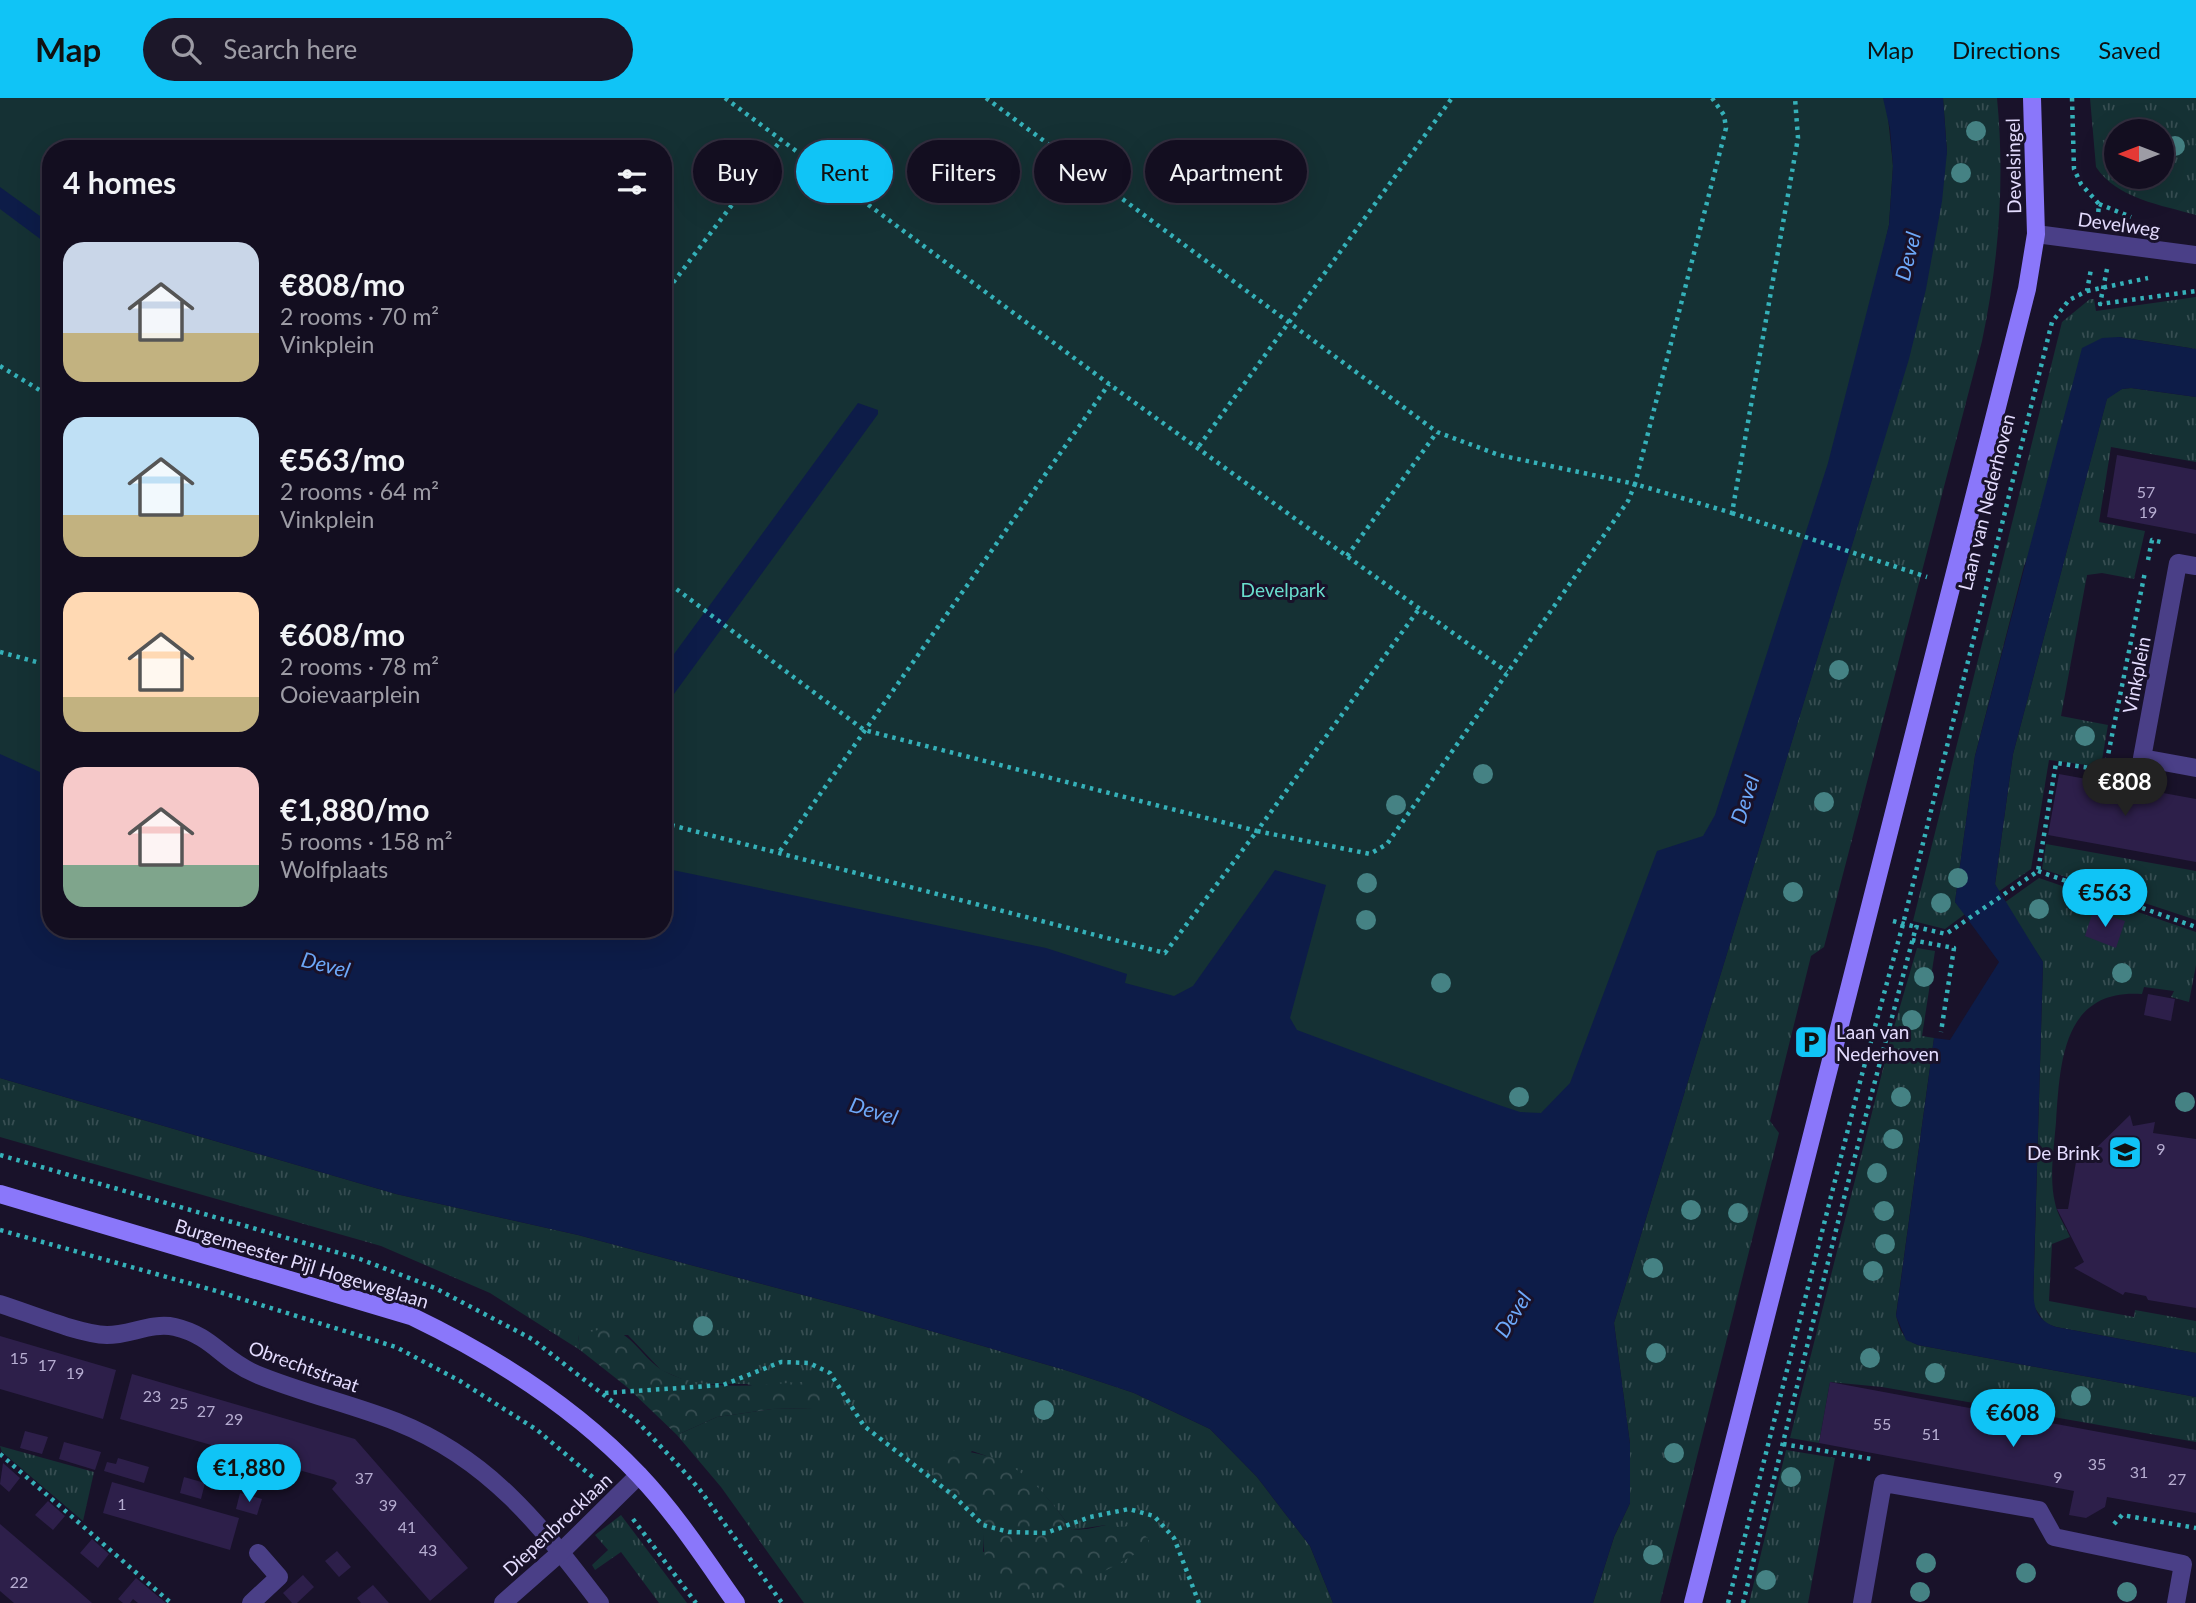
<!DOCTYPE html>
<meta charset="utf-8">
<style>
:root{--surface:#130e20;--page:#1c1729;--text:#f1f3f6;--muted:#9d9ca5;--line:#322e3e;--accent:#10c4f6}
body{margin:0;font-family:Lato,sans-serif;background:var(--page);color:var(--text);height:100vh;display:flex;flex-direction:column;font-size:26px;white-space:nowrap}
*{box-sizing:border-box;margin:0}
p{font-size:23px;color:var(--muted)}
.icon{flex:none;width:38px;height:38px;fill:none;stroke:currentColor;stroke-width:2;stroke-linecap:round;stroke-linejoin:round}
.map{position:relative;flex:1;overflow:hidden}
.details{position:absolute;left:42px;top:42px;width:630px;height:798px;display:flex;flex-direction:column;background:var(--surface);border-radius:28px;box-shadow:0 7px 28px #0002,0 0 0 2px var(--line)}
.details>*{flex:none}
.hud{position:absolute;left:693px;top:42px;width:665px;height:63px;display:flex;gap:14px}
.needle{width:46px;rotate:270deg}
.buttons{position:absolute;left:2104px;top:21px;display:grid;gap:14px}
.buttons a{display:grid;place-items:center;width:70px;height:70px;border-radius:50%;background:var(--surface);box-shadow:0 7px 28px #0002,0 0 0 2px var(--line);font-size:35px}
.price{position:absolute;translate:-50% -60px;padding:0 16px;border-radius:24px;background:var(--accent);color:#111;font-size:23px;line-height:46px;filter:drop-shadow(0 2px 4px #0008)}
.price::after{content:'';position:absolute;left:50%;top:42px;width:21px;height:16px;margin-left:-10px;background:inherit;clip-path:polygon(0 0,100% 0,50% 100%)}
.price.current{background:#222;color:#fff}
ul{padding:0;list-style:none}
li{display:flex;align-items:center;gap:21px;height:175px;padding:0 21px}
li span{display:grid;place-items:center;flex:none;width:196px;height:140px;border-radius:21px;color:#555}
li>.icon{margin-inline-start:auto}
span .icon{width:84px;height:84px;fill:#fffc;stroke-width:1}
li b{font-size:30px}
h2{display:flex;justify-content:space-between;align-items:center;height:84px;padding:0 21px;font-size:30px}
.tag{padding:0 24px;border-radius:32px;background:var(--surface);box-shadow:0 7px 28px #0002,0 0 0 2px var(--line);font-size:24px;line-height:63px}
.tag.current{background:var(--accent);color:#111}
header{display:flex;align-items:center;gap:42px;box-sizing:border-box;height:98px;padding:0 35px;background:var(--accent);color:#111}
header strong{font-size:33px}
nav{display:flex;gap:38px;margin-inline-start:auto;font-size:24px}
.search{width:490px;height:63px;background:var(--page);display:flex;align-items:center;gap:18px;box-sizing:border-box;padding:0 24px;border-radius:38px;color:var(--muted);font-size:26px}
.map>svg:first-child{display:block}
.grass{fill:url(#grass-tufts);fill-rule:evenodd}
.forest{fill:url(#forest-crowns)}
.green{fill:#153134}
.water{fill:#0d1c48}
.building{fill:#2d1f4a}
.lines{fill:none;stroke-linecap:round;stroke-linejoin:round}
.path{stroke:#35b1b9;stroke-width:4.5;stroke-dasharray:3.5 5;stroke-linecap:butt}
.minor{stroke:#4a3f87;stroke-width:18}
.tertiary{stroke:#4a3f87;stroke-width:18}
.secondary{stroke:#8a77fa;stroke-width:18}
.tree{fill:#458284}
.labels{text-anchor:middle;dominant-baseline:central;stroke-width:6;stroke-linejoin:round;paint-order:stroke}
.number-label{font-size:16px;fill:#b6add1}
.street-label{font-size:19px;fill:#e4dcfe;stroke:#19122a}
.park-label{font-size:19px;fill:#69ddcd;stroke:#19122a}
.poi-label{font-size:19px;fill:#e4dcfe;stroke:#19122a;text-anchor:start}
.water-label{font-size:21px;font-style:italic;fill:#6ea9fa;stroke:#19122a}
</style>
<header>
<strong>Map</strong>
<div class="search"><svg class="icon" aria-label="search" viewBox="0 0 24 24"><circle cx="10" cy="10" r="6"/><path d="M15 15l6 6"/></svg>Search here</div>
<nav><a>Map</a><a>Directions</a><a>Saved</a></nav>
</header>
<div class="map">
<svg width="2196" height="1505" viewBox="0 0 2196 1505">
<defs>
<pattern id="grass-tufts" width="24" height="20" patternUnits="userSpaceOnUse" patternTransform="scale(1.75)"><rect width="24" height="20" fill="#153134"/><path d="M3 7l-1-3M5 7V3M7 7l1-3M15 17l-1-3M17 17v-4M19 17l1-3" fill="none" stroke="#374e52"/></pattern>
<pattern id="forest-crowns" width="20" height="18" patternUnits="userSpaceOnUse" patternTransform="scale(1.75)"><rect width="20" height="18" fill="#153134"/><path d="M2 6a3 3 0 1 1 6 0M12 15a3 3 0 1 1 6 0" fill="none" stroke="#374e52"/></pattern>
</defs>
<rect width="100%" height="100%" fill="#19122a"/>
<!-- grass -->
<g class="grass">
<path d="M1943 0H1997C2005 82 1999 162 1982 243L1824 849 1811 858 1770 1023 1779 1035 1660 1505H1593L1614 1439 1630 1405V1346L1614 1225 1874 374 1947 54Z"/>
<path d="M2090 0H2196V117C2162 107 2117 101 2096 69ZM2116 33H2161V79H2116Z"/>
<polygon points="2196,199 2196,251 2119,239 2024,468 1975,658 1955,804 1965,816 1945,831 1913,823 2062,224 2090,201 2094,201 2096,213"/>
<polygon points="2131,290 2196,299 2196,364 2111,349 2099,424 2145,433 2134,481 2102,475 2087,477 2061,618 2108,627 2102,662 2094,668 2049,662 2031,771 1998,794 1995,786 2013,656 2107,300 2122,291"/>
<polygon points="2046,746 2196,773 2196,822 2042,771"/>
<path d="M2039 780 2196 834V867L2189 904 2171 899 2174 893 2144 889 2142 896C2062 890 2060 966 2056 1024 2054 1049 2049 1080 2055 1105 2057 1116 2065 1128 2070 1139L2052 1146 2049 1203 2134 1219 2135 1212 2196 1223V1255L2056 1229 2045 1225 2033 1207 2043 864 2004 805Z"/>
<path d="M1917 850 1935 853 1922 938 1934 940 1896 1217C1900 1233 1903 1241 1918 1247L2196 1299V1344L1882 1289 1830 1284 1819 1345 1790 1340 1890 943Z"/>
<path d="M0 980 396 1096 578 1137 852 1210 1065 1272 1134 1295 1210 1331 1257 1379 1310 1448 1333 1505H804L721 1389 677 1337 717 1319 772 1311 813 1310 747 1286H693L661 1272 628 1237H578L580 1252 490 1195 381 1148 0 1039ZM972 1353C1021 1368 1043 1391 1072 1432L1106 1427 983 1454V1432L936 1391Z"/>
<polygon points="0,1348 94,1374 83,1423 2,1354"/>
<polygon points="1786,1352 1835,1360 1808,1505 1749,1505"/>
<polygon points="621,1417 687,1505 659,1505 621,1454 595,1472 592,1467 608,1452 595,1437"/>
</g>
<!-- forest -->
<g class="forest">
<path d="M610 1229C637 1241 643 1261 664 1273 708 1297 769 1285 818 1283L825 1300 813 1310 772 1311 717 1319 677 1337 627 1289 580 1252 578 1237Z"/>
<path d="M947 1352C1011 1354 1037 1383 1072 1432L1131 1428 1148 1440V1448C1105 1475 1052 1505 1000 1492 986 1472 983 1456 983 1432 954 1408 912 1390 947 1352Z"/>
</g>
<!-- green -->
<polygon class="green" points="0,0 1886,0 1893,68 1889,127 1824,416 1726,730 1569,1078 663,831 663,51 51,51 51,696 0,682"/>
<!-- water -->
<g class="water">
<polygon points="1883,0 1943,0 1947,54 1942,103 1926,191 1909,261 1614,1225 1630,1346 1630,1405 1614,1439 1593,1505 1333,1505 1310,1448 1257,1379 1210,1331 1134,1295 1065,1272 852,1210 578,1137 396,1096 0,980 0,656 51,679 51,831 663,831 663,770 1046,850 1127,876 1125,885 1174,898 1193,888 1275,772 1326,787 1290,920 1297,932 1499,1007 1520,1014 1541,1015 1570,985 1657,753 1703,738 1715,717 1828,365 1889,127 1893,68 1890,31"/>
<polygon points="0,89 51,126 51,149 0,111"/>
<path d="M2119 239 2196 251V299L2131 290 2122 291 2107 301 2013 656 1995 786 2043 864 2034 1171C2034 1196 2028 1220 2056 1229L2196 1255V1299L1918 1247 1906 1242 1896 1218 1934 940 1950 942 1999 864 1955 804 1975 658 2082 250 2102 240Z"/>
<polygon points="858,305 878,312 878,316 663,611 663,571"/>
</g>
<!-- building -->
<g class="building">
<polygon points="2117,357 2196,372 2196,436 2107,419"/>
<polygon points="2059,676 2196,701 2196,764 2048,737"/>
<polygon points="2093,813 2125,823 2116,850 2085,838"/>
<polygon points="2148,896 2175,901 2171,923 2144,917"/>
<polygon points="2130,1017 2133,1028 2155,1024 2153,1035 2196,1041 2196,1210 2148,1202 2146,1198 2125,1194 2123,1197 2074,1170 2084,1164 2057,1111 2068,1111 2078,1052 2087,1059"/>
<polygon points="0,1238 116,1272 103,1321 0,1291"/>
<polygon points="132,1276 355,1341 468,1470 430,1503 332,1391 337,1385 334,1382 120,1321"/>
<polygon points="1830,1284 2196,1352 2196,1415 2107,1399 2105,1409 2086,1420 2069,1417 2074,1393 1819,1345"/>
<polygon points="25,1333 48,1339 42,1356 20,1350"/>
<polygon points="64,1344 101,1354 95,1372 59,1361"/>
<polygon points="118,1360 149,1369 144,1385 104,1373 107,1364 116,1366"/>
<polygon points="3,1365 20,1380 9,1394 0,1386"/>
<polygon points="184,1379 205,1385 201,1401 180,1395"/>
<polygon points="112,1384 239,1420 230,1452 103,1415"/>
<polygon points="240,1395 262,1401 257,1417 236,1411"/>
<polygon points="48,1403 65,1418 53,1432 35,1417"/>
<polygon points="0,1426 69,1485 92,1505 14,1505 0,1493"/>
<polygon points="92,1441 109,1456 98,1470 80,1455"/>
<polygon points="337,1453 351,1469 339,1479 325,1463"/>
<polygon points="303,1477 314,1489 297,1505 292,1505 283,1495"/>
<polygon points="136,1480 166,1505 138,1505 133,1501 130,1505 123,1505 118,1501"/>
<polygon points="373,1487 389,1505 361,1505 357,1500"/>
</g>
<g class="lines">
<!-- path -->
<g class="path">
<polyline points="725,0 1109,286 1507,574"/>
<polyline points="986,0 1437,334 1499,357 1635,386 1726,30 1724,17 1712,0"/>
<polyline points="2072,0 2074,71 2081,86 2099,106 2098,117"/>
<polyline points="2099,106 2131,119"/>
<polyline points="2107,171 2100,206 2196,193"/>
<polyline points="2087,193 2148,180"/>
<polyline points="663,198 781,42"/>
<polyline points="0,268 51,299"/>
<polyline points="1199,348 1452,0"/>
<polyline points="1732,415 1927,479"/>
<polyline points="1347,458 1437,334"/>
<polyline points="2148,462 2152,442 2161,444"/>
<polyline points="663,481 864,632 1257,733 1419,511"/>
<polyline points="0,554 51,568"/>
<polyline points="2105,672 2145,474"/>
<polyline points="663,725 1165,855 1257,733 1370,756 1387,746 1628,403 1635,386 1732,415 1798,40 1795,0"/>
<polyline points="780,753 1109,286"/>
<polyline points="2038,773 2196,829"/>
<polyline points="1893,823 1916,829"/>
<polyline points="1912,842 1954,850 1941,934"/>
<polyline points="0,1057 360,1161 435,1190 532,1241 636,1322 681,1370 700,1392 782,1505"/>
<polyline points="0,1132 213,1192 396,1249 460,1283 537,1332 596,1382"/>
<polyline points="605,1295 723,1287 781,1264 809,1265 830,1275 864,1328 954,1398 983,1427 1009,1434 1046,1435 1090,1419 1129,1411 1154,1418 1174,1440 1199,1505"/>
<polyline points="1783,1346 1872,1361"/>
<polyline points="0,1356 171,1505"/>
<polyline points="633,1421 696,1505"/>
<polyline points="2114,1426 2122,1417 2196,1430"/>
<polyline points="1728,1505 1861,980 1903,826 2052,224 2069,202 2087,193 2091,171"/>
<polyline points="1743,1505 1845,1096 1916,829 1946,836 2038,773 2056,665 2119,674"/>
</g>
<!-- minor -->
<g class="minor">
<polyline points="2196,468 2178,465 2142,660 2196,670"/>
<path d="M0 1206C29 1215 79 1236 107 1237 130 1237 152 1224 175 1229 213 1238 222 1262 256 1276 302 1295 351 1306 397 1324 490 1361 542 1429 600 1505"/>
<polyline points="251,1505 279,1479 258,1455"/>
<polyline points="503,1505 561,1454 639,1377"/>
<polyline points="1862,1505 1883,1385 2039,1412 2054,1439 2183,1466 2176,1505"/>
</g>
<!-- tertiary -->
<polyline class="tertiary" points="2036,136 2196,157"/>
<!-- secondary -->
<g class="secondary">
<path d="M0 1096 411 1218C494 1258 576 1310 639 1377 676 1416 705 1461 736 1505"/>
<polyline points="1693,1505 2027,191 2036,136 2032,0"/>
</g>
</g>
<!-- trees -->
<g class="tree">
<circle cx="1976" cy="33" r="10"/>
<circle cx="2175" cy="48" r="10"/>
<circle cx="1961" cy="75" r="10"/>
<circle cx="1839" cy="572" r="10"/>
<circle cx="2085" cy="638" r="10"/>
<circle cx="1483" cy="676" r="10"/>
<circle cx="1824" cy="704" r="10"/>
<circle cx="1396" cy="707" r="10"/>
<circle cx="1958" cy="780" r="10"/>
<circle cx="1367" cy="785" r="10"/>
<circle cx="1793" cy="794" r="10"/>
<circle cx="1941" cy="805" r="10"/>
<circle cx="2039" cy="811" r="10"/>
<circle cx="1366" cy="822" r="10"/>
<circle cx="2122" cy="875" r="10"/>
<circle cx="1924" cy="879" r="10"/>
<circle cx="1441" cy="885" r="10"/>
<circle cx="1912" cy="922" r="10"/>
<circle cx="1519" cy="999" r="10"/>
<circle cx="1901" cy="999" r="10"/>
<circle cx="2185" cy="1004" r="10"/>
<circle cx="1893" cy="1041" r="10"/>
<circle cx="1877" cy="1075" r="10"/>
<circle cx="1691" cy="1112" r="10"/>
<circle cx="1884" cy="1113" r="10"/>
<circle cx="1738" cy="1115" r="10"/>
<circle cx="1885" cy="1146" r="10"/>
<circle cx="1653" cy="1170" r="10"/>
<circle cx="1873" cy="1173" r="10"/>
<circle cx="703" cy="1228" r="10"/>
<circle cx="1656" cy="1255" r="10"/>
<circle cx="1870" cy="1260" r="10"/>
<circle cx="1935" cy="1275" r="10"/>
<circle cx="2081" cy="1298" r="10"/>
<circle cx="1044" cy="1312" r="10"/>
<circle cx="1674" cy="1355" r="10"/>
<circle cx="1791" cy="1379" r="10"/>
<circle cx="1653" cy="1457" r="10"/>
<circle cx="1926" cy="1465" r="10"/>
<circle cx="2026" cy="1475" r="10"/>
<circle cx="1766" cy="1482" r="10"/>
<circle cx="1920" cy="1494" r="10"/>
<circle cx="2127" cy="1494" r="10"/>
</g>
<!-- icons -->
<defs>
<g id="parking-square" transform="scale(1.75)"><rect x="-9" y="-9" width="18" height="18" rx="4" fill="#10c4f6" stroke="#19122a"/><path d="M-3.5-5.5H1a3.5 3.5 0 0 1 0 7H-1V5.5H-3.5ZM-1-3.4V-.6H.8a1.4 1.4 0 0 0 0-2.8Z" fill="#111"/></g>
<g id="school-square" transform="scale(1.75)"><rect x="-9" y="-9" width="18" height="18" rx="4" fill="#10c4f6" stroke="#19122a"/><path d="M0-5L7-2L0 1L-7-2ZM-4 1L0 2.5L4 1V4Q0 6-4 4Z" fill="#111"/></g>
</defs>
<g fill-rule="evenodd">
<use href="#parking-square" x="1811" y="944"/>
<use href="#school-square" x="2125" y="1054"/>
</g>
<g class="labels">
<!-- number labels -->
<g class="number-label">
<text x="2146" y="393">57</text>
<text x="2148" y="413">19</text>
<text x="2161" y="1050">9</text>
<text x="19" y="1259">15</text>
<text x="47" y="1266">17</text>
<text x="75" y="1274">19</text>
<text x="152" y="1297">23</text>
<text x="179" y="1304">25</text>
<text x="206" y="1312">27</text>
<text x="234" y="1320">29</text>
<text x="1882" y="1325">55</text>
<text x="1931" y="1335">51</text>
<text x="2097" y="1365">35</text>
<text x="2139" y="1373">31</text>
<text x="2058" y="1378">9</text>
<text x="364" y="1379">37</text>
<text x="2177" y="1380">27</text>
<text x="122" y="1405">1</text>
<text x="388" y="1406">39</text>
<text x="407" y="1428">41</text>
<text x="428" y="1451">43</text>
<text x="19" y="1483">22</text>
</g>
<!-- street labels -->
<g class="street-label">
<text transform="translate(2013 68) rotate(-91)">Develsingel</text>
<text transform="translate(2119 126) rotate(8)">Develweg</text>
<text transform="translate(1986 404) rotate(-76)">Laan van Nederhoven</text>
<text transform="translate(2136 577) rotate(-79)">Vinkplein</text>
<text transform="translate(302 1165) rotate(17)">Burgemeester Pijl Hogeweglaan</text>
<text transform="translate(304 1268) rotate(20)">Obrechtstraat</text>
<text transform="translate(557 1426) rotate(-43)">Diepenbrocklaan</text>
</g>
<!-- park labels -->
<g class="park-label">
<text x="1283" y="491">Develpark</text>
</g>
<!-- poi labels -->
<g class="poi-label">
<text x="1836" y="933">Laan van<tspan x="1836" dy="22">Nederhoven</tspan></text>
<text x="2100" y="1054" text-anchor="end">De Brink</text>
</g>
<!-- water labels -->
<g class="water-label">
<text transform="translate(1907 158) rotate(-76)">Devel</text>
<text transform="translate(1744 701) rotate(-72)">Devel</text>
<text transform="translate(326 866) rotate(14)">Devel</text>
<text transform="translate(874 1012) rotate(17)">Devel</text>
<text transform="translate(1512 1216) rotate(-58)">Devel</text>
</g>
</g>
</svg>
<div class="buttons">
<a><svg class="needle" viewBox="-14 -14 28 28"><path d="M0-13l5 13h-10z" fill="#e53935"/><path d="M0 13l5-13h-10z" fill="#9d9ca5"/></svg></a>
</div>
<b class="price current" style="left:2125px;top:720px">€808</b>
<b class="price" style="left:2105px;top:831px">€563</b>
<b class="price" style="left:2013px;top:1351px">€608</b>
<b class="price" style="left:249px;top:1406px">€1,880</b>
<div class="hud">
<a class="tag">Buy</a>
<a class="tag current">Rent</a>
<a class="tag">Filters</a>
<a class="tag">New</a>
<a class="tag">Apartment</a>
</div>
<section class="details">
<h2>4 homes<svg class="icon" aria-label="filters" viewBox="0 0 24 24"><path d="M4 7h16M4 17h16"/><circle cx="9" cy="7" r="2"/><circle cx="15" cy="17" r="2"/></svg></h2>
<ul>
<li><span style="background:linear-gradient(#c9d6e8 65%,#c2b280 0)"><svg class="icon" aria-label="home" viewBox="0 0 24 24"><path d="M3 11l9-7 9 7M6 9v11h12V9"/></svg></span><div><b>€808/mo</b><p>2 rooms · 70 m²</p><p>Vinkplein</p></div></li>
<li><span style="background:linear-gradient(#bfe0f5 70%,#c2b280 0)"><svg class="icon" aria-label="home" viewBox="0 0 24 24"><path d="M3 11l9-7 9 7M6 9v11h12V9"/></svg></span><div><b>€563/mo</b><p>2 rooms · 64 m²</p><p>Vinkplein</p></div></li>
<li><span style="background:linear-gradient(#ffd9b3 75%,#c2b280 0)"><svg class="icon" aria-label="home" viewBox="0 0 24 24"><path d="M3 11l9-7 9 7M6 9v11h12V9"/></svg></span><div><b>€608/mo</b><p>2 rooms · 78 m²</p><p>Ooievaarplein</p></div></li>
<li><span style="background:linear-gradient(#f6c9c9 70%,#7fa58c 0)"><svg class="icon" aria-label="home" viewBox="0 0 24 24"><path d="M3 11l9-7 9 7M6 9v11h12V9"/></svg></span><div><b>€1,880/mo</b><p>5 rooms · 158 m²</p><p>Wolfplaats</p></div></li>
</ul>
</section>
</div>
